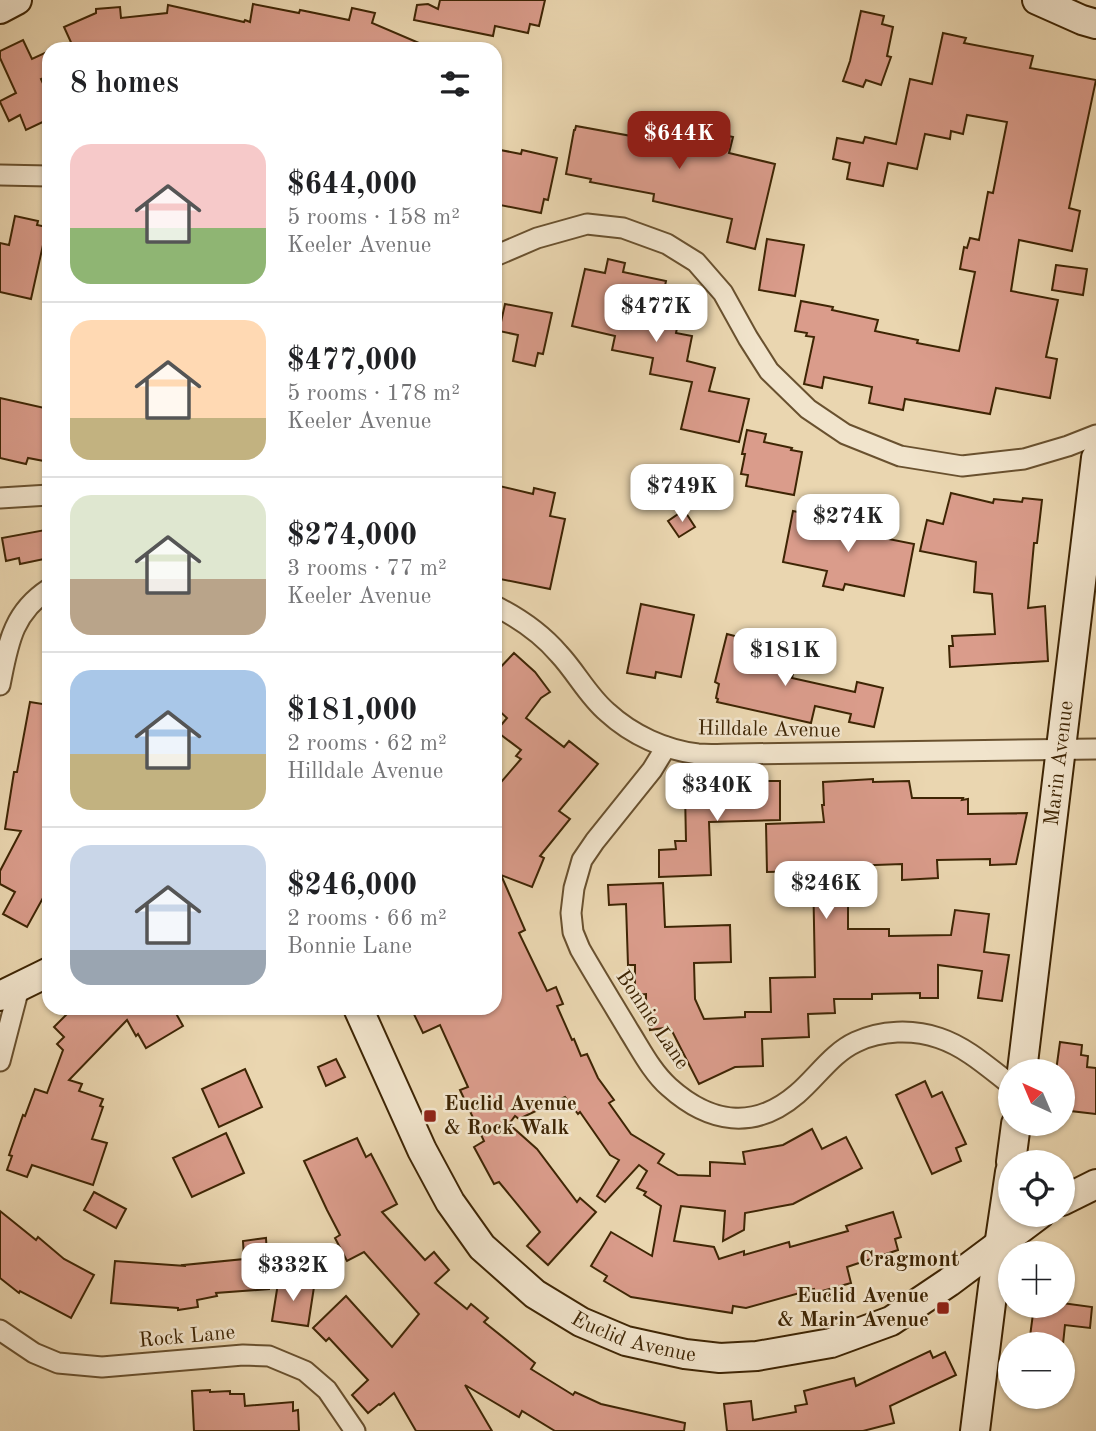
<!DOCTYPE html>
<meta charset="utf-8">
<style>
:root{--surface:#fff;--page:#f6f6f6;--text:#202124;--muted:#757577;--line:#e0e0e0;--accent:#8f2418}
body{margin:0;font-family:"Old Standard TT",serif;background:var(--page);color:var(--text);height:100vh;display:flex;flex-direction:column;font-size:26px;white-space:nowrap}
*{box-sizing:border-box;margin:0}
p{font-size:23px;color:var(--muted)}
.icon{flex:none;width:38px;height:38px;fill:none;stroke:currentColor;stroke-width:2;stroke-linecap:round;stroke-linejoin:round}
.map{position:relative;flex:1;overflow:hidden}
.side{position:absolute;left:42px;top:42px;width:460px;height:973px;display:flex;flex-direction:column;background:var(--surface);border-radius:21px;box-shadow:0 2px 5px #0004}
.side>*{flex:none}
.needle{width:46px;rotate:316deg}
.buttons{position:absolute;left:998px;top:1059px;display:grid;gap:14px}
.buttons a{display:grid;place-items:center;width:77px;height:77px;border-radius:50%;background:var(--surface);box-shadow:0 2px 5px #0004;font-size:35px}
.price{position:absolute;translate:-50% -60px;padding:0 16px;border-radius:14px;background:#fff;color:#222;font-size:23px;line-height:46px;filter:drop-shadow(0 2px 4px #0008)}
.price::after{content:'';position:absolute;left:50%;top:42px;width:21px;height:16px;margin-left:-10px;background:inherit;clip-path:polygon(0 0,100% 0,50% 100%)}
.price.active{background:var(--accent);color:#fff}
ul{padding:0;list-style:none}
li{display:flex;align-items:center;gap:21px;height:175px;padding:0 28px}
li+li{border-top:2px solid var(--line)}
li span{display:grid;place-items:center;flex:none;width:196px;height:140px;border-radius:21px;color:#555}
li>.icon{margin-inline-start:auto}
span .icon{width:84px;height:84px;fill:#fffc;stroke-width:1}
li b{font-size:30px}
h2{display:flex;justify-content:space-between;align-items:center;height:84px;padding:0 28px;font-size:30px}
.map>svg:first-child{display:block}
.building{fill:#da9c8b;stroke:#3e2504;stroke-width:2}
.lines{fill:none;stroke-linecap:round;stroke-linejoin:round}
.street-casing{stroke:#69512f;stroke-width:23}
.secondary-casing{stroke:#3e2504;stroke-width:32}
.street{stroke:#f1e4cc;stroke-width:19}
.secondary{stroke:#f1e4cc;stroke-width:28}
.poi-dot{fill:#8f2418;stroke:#f1e4cc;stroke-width:2.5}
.labels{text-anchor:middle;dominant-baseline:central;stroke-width:5;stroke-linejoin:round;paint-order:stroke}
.street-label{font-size:21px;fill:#3e2504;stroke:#f1e4cc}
.poi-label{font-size:21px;font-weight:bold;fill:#3e2504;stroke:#f1e4cc;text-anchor:start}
.neighbourhood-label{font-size:23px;font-weight:bold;fill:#3e2504;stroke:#f1e4cc}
</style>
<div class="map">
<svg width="1096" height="1431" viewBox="0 0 1096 1431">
<rect width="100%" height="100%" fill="#ead6b0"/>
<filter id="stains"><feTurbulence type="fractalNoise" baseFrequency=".00286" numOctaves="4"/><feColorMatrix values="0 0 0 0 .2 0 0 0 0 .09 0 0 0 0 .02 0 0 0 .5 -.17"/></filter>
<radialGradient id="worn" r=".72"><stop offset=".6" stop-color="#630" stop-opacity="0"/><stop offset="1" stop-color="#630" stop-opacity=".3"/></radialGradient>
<!-- building -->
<g class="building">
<polygon points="440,0 545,0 539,26 530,24 528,33 495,26 493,36 414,20 417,5 428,4 438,9"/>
<polygon points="253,4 299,13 300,10 349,20 352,8 375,13 372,23 433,49 74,49 64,27 96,13 96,9 120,7 121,18 167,13 168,5 244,22 245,20 250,22"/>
<polygon points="861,11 884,16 882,24 893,27 887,56 891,57 881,85 866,80 863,87 843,81 850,61"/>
<polygon points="943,33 966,38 964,43 1033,56 1030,68 1096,80 1069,208 1080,211 1072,251 1019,240 1011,291 1058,300 1046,357 1057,359 1050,398 996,388 990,414 905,399 903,410 869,403 872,387 824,377 822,388 804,384 814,337 806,336 807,333 795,331 801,301 833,307 832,310 878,320 875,331 918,340 917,343 959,351 975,272 960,269 964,247 967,248 970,238 979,240 988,192 993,193 1007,122 967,115 963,134 951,131 950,139 925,134 917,169 888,163 883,186 847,179 850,163 833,159 837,138 863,143 865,137 896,144 910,79 932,84"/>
<polygon points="23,40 32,59 49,51 49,76 41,79 49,97 49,119 26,130 20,115 9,121 0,102 0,101 16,93 0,58 0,51"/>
<polygon points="666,116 716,127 715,133 733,137 729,153 775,164 755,249 727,242 732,219 653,201 654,194 590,182 591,179 566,174 574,130 575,130 576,126 637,137 641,118 664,123"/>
<polygon points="495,149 521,154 522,150 557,158 548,200 544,199 541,213 495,204"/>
<polygon points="15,216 38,221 37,225 47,227 31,299 0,292 0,243 9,245"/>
<polygon points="767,239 804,245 795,296 759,290"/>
<polygon points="608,259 625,263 623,272 666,281 660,310 680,314 676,333 692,336 687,361 715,368 709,391 749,399 739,442 681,429 692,382 650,374 653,358 612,350 615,336 572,326 585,269 605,273"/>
<polygon points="1056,265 1087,269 1083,295 1052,290"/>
<polygon points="505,304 552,313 543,354 538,353 535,366 513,361 518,335 499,331"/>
<polygon points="0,398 49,409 49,462 28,458 26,464 0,458"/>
<polygon points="747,430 766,434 764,442 792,448 791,450 802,452 794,495 746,486 748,475 741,474 745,454 742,454"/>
<polygon points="495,485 533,494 534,488 555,493 550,516 565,519 550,589 495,578"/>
<polygon points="951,493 993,503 994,499 1022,502 1023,498 1042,500 1037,543 1034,543 1028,608 1045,606 1048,661 950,667 949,646 953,646 952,636 995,634 992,594 974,592 976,562 920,551 927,520 943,524"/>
<polygon points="684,510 695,527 679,537 668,521"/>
<polygon points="793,511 860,525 858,533 914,544 904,596 845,584 843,590 823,586 827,571 783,562"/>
<polygon points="45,530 46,532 49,532 49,558 20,564 19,558 6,561 2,538"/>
<polygon points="641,604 694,615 681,677 656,672 655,678 627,673"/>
<polygon points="727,634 758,642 755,656 795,665 792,678 855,692 857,682 883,688 874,727 849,722 851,714 815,706 811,723 717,702 718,699 716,698 719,684 715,682"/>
<polygon points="514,653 535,672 550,692 541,698 526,718 564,747 569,741 598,764 559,811 570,819 540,856 544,858 532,887 501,875 525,930 519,933 547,991 556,987 563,1004 557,1006 572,1040 574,1039 581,1056 587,1054 598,1078 614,1100 609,1103 631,1134 664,1154 658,1163 678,1175 710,1176 710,1162 745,1164 743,1152 783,1145 812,1129 822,1149 846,1137 862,1168 793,1204 745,1213 744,1230 723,1241 725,1211 681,1206 674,1241 714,1247 719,1259 744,1251 744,1255 789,1242 790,1247 848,1231 846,1226 893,1212 901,1237 895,1239 898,1250 847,1267 851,1283 815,1293 814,1289 746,1308 733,1306 732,1313 631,1297 604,1281 607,1276 591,1266 611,1232 652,1256 661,1206 644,1195 646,1192 637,1188 647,1171 639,1165 605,1202 597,1196 619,1160 610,1155 580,1112 578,1114 565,1097 519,1119 515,1116 509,1124 537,1149 577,1202 580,1198 596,1212 548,1265 527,1246 540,1232 499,1182 494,1184 474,1147 484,1141 460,1090 468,1087 440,1025 423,1033 411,1008 495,1008 495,789 521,759 516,756 521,750 496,731 507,718 495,707 495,673"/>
<polygon points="30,702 49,705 49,735 45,755 49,756 49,887 27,927 3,914 15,892 0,884 0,871 21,831 5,829 14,772 17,772"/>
<polygon points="873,779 873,782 909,781 912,798 963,798 962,800 968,799 968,814 1027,813 1016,864 990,865 990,859 937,860 938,878 902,880 902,864 848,866 848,929 889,929 889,936 951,935 955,910 989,914 984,952 1009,955 1002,1001 978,998 982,971 938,965 938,998 920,998 920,993 872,994 872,999 834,999 835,1013 808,1014 809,1037 762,1039 763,1066 735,1067 699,1084 670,1027 650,1030 646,1003 646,994 635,995 635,965 628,965 626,904 609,905 608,885 663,883 665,927 730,925 731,962 694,963 695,999 704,1019 745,1017 745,1012 771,1012 770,978 815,977 813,871 767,872 766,824 824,822 822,805 824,805 823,782"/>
<polygon points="738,781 780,781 780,820 709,822 711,875 659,877 659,850 676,849 675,841 686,841 685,792 729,792 729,787 738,787"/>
<polygon points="73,1008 173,1008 183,1026 146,1048 138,1034 136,1036 127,1020 69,1080 82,1084 79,1091 103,1099 100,1106 103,1107 92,1139 107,1143 93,1185 32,1165 27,1177 7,1170 12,1156 9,1155 23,1115 25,1116 35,1089 47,1093 63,1050 57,1044 64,1037 54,1027"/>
<polygon points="1060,1042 1082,1045 1081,1055 1088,1056 1087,1067 1096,1068 1096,1114 1062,1110 1062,1071 1056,1071"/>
<polygon points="336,1059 345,1077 326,1086 318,1067"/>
<polygon points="245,1069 262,1107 219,1127 202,1089"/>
<polygon points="925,1081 932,1097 942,1092 966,1144 956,1148 961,1161 932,1174 896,1095"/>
<polygon points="226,1133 244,1173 192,1197 173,1158"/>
<polygon points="357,1138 366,1157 371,1154 397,1204 382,1212 425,1260 434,1252 449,1270 435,1283 467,1309 471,1304 488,1318 484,1322 535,1363 531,1369 573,1395 575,1392 601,1404 685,1423 684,1431 555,1431 522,1411 519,1417 465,1385 492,1431 416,1431 394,1393 380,1405 379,1404 368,1413 352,1395 368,1380 329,1338 326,1341 313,1328 346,1296 392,1347 419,1314 364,1252 347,1261 335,1238 340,1235 327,1210 304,1161"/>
<polygon points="94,1192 126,1209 116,1228 84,1210"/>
<polygon points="0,1211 36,1240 38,1237 64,1259 94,1275 71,1318 20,1291 19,1293 0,1278"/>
<polygon points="266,1238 269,1289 216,1293 217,1296 197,1300 198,1307 178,1310 178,1308 111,1303 115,1261 186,1266 184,1265 244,1259 243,1241"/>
<polygon points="279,1277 297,1280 296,1284 314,1287 308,1326 272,1321"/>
<polygon points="1062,1303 1092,1307 1090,1328 1065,1325 1063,1344 1029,1344 1034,1306 1062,1306"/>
<polygon points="930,1351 933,1358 945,1352 956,1375 890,1406 894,1423 863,1431 727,1431 724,1404 751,1401 753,1420 796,1412 795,1406 807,1404 804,1391 854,1378 856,1386"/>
<polygon points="210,1390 210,1392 230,1391 230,1394 244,1394 245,1406 293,1402 293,1411 298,1410 299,1431 194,1431 192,1391"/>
</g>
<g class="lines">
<!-- street casing -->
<g class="street-casing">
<g id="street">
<polyline points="0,175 49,176"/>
<polyline points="495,256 537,238 587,224 623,228 667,244 696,262 723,293 748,338 769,371 808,409 845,434 900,456 962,466 1024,459 1068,446 1096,435"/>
<polyline points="0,498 49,495"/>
<path d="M495 606C519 618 541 633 559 654 576 672 588 696 607 712 632 735 665 750 698 754 711 755 724 754 736 754L1096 749"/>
<path d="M0 685C8 645 12 613 49 589"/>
<path d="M666 747 652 770 595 841 582 860 574 888 571 913 573 932 580 949C596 977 613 1004 629 1031 641 1050 652 1072 669 1087 709 1123 754 1131 797 1094 817 1077 832 1053 856 1042 881 1030 913 1029 939 1038 966 1047 988 1067 1010 1084"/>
<polyline points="0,1061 19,988"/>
<polyline points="0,1330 34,1353 58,1363 102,1367 243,1355 269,1356 305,1371 327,1390 355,1431"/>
</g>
</g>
<!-- secondary casing -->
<g class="secondary-casing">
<g id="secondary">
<polyline points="1037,0 1082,20 1096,24"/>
<polyline points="0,9 17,0"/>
<polyline points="0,996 49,972"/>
<path id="s1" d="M358 1008 422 1150 450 1202 482 1247 535 1294 581 1322 626 1341 685 1354 720 1358 757 1356 831 1343 891 1321 949 1282 1040 1214"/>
<path id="s2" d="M1022 1071 1096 458"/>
<polyline points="1011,1162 1016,1124"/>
<polyline points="1062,1201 1096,1184"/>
<polyline points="975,1431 993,1287 1010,1172"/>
</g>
</g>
<!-- street -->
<use href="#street" class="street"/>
<!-- secondary -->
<use href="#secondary" class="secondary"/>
</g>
<!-- markers -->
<g class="poi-dot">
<rect x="423" y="1109" width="14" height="14" rx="3.5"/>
<rect x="936" y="1301" width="14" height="14" rx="3.5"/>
</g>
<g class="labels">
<!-- street labels -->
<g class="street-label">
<text transform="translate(769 730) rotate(1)">Hilldale Avenue</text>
<text stroke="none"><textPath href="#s2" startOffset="310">Marin Avenue</textPath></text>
<text transform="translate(652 1020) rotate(56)">Bonnie Lane</text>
<text stroke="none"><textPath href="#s1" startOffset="450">Euclid Avenue</textPath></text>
<text transform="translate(187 1337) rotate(-5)">Rock Lane</text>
</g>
<!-- poi labels -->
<g class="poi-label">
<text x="444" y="1104">Euclid Avenue<tspan x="444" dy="24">&amp; Rock Walk</tspan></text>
<text x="929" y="1296" text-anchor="end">Euclid Avenue<tspan x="929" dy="24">&amp; Marin Avenue</tspan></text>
</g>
<!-- neighbourhood labels -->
<g class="neighbourhood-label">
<text x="909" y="1259">Cragmont</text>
</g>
</g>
<rect width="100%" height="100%" filter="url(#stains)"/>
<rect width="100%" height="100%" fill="url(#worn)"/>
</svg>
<div class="buttons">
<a><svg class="needle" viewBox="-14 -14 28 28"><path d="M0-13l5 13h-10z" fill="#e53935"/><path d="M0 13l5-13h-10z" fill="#757577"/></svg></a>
<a><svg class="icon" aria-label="locate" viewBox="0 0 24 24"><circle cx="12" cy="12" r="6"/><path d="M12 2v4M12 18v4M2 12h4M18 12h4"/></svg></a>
<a>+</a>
<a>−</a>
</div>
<b class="price active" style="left:679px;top:171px">$644K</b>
<b class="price" style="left:656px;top:344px">$477K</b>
<b class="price" style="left:682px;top:524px">$749K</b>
<b class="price" style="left:848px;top:554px">$274K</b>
<b class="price" style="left:785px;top:688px">$181K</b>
<b class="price" style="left:717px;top:823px">$340K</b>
<b class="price" style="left:826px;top:921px">$246K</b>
<b class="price" style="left:293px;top:1303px">$332K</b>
<section class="side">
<h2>8 homes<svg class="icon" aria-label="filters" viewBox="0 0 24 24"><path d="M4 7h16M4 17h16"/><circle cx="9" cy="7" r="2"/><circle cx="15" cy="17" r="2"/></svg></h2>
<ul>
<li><span style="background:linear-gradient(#f6c9c9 60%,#8fb573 0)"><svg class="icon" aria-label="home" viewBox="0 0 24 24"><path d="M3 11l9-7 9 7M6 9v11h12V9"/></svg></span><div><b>$644,000</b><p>5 rooms · 158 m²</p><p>Keeler Avenue</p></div></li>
<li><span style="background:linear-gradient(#ffd9b3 70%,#c2b280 0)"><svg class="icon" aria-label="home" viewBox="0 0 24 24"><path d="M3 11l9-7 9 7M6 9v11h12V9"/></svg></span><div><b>$477,000</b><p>5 rooms · 178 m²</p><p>Keeler Avenue</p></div></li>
<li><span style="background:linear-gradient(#dfe7d0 60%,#b9a48a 0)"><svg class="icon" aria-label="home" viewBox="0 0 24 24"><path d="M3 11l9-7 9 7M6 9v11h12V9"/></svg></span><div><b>$274,000</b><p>3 rooms · 77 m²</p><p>Keeler Avenue</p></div></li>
<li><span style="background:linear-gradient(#a9c7e8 60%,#c2b280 0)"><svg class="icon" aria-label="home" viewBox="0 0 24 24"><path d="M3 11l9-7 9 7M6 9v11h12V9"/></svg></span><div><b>$181,000</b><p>2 rooms · 62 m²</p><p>Hilldale Avenue</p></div></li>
<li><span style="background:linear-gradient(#c9d6e8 75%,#9aa5b1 0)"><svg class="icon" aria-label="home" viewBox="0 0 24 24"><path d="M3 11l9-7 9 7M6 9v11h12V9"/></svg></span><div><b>$246,000</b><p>2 rooms · 66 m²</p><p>Bonnie Lane</p></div></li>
</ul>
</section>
</div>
